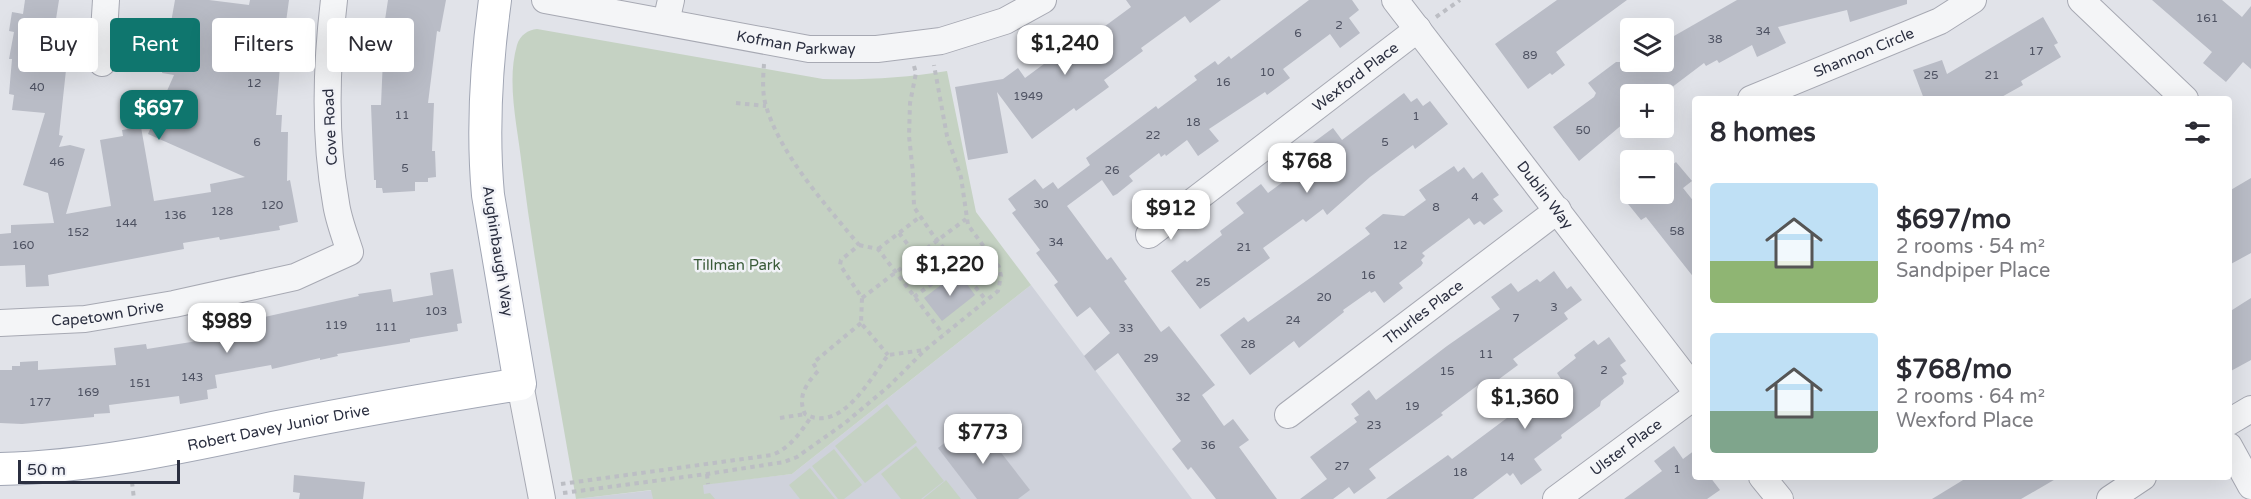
<!DOCTYPE html>
<meta charset="utf-8">
<style>
:root{--surface:#fff;--page:#f2f2f3;--text:#2b2b33;--muted:#7c7c81;--accent:#0f766e}
body{margin:0;font-family:"Varela Round",sans-serif;background:var(--page);color:var(--text);height:100vh;display:flex;flex-direction:column;font-size:22px;white-space:nowrap}
*{box-sizing:border-box;margin:0}
p{font-size:20px;color:var(--muted)}
.icon{flex:none;width:33px;height:33px;fill:none;stroke:currentColor;stroke-width:2;stroke-linecap:round;stroke-linejoin:round}
.map{position:relative;flex:1;overflow:hidden}
.details{position:absolute;left:1692px;top:96px;width:540px;height:384px;display:flex;flex-direction:column;background:var(--surface);border-radius:6px;box-shadow:0 6px 24px #0002}
.details>*{flex:none}
.guide{position:absolute;left:18px;top:18px;width:570px;height:54px;display:flex;gap:12px}
.buttons{position:absolute;left:1620px;top:18px;display:grid;gap:12px}
.buttons a{display:grid;place-items:center;width:54px;height:54px;border-radius:6px;background:var(--surface);box-shadow:0 6px 24px #0002;font-size:30px}
.scale{position:absolute;left:18px;bottom:15px;width:162px;box-sizing:border-box;padding-left:6px;border:3px solid #2b2f40;border-top:0;font-size:16px;line-height:21px;white-space:nowrap;color:#2b2f40;-webkit-text-stroke:4px #f1f2f7;paint-order:stroke}
.price{position:absolute;translate:-50% -51px;padding:0 14px;border-radius:12px;background:#fff;color:#222;font-size:20px;line-height:39px;filter:drop-shadow(0 2px 3px #0008)}
.price::after{content:'';position:absolute;left:50%;top:36px;width:18px;height:14px;margin-left:-9px;background:inherit;clip-path:polygon(0 0,100% 0,50% 100%)}
.price.active{background:var(--accent);color:#fff}
ul{padding:0;list-style:none}
li{display:flex;align-items:center;gap:18px;height:150px;padding:0 18px}
li span{display:grid;place-items:center;flex:none;width:168px;height:120px;border-radius:6px;color:#555}
li>.icon{margin-inline-start:auto}
span .icon{width:72px;height:72px;fill:#fffc;stroke-width:1}
li b{font-size:26px}
h2{display:flex;justify-content:space-between;align-items:center;height:72px;padding:0 18px;font-size:26px}
.pill{padding:0 21px;border-radius:6px;background:var(--surface);box-shadow:0 6px 24px #0002;font-size:21px;line-height:54px}
.pill.active{background:var(--accent);color:#fff}
.map>svg:first-child{display:block}
.built{fill:#cfd2db}
.green{fill:#c5d2c3}
.building{fill:#b9bcc6}
.lines{fill:none;stroke-linecap:round;stroke-linejoin:round}
.minor-casing{stroke:#a7a9b3;stroke-width:28}
.major-casing{stroke:#a1a6b4;stroke-width:34}
.path{stroke:#bcbec4;stroke-width:4;stroke-dasharray:4.5 4.5;stroke-linecap:butt}
.minor{stroke:#f4f5f7;stroke-width:26}
.major{stroke:#fff;stroke-width:32}
.labels{text-anchor:middle;dominant-baseline:central;stroke-width:5;stroke-linejoin:round;paint-order:stroke}
.number-label{font-size:12px;fill:#4e5262}
.street-label{font-size:15px;fill:#2b2f40;stroke:#f1f2f7}
.park-label{font-size:15px;fill:#3a5b39;stroke:#f1f2f7}
</style>
<div class="map">
<svg width="2251" height="499" viewBox="0 0 2251 499">
<rect width="100%" height="100%" fill="#e1e3e9"/>
<!-- built -->
<polygon class="built" points="1031,285 1192,499 576,499 792,474"/>
<!-- green -->
<g class="green">
<path d="M537 29 823 79C865 80 905 78 947 71L976 212 1031 285 792 474 703 485 704 494 710 493 715 499H653L651 490 576 499C557 388 536 278 522 167 518 128 506 83 517 45 520 35 528 30 537 29Z"/>
<polygon points="887,404 917,442 865,483 835,446"/>
<polygon points="916,446 944,481 921,499 901,499 881,474"/>
<polygon points="834,449 862,485 844,499 838,499 812,466"/>
<polygon points="810,468 835,499 800,499 789,485"/>
<polygon points="946,480 961,499 923,499 945,481"/>
</g>
<!-- building -->
<g class="building">
<polygon points="25,0 59,0 56,19 66,21 58,69 66,70 59,135 63,136 59,147 70,145 85,149 66,214 111,206 100,140 123,136 122,130 141,127 154,201 211,192 210,184 245,177 148,134 174,75 162,73 175,0 209,0 249,5 250,0 289,0 280,66 276,115 282,115 281,132 288,132 287,181 290,180 298,222 279,226 280,230 220,240 219,237 183,243 184,249 48,275 49,286 26,287 25,265 0,266 0,234 11,233 11,225 54,223 48,193 23,185 45,113 12,110 14,95 9,94 12,59 9,59 14,32 9,31 12,12 23,14"/>
<polygon points="388,0 446,0 440,32 437,31 428,103 434,103 432,151 435,151 436,177 428,178 428,182 415,182 415,191 383,193 382,188 376,188 376,180 374,180 371,105 381,105 383,58 371,56 374,32 383,33"/>
<polygon points="1126,0 1221,0 1190,23 1185,16 1141,48 1143,51 1104,80 1109,87 1076,111 1074,108 1032,139 997,92 1008,153 968,160 955,87 1003,79 1018,68 1025,78 1075,41 1078,46 1131,7"/>
<polygon points="1309,0 1352,0 1359,10 1349,18 1360,33 1340,48 1330,34 1283,69 1290,78 1267,95 1265,92 1209,129 1219,141 1198,156 1187,140 1166,156 1165,154 1161,157 1159,153 1129,176 1133,181 1117,194 1113,196 1102,180 1067,206 1107,260 1111,257 1127,279 1124,281 1161,332 1169,326 1215,385 1202,395 1224,426 1233,419 1249,440 1239,447 1277,499 1216,499 1191,467 1188,470 1172,449 1181,441 1118,353 1095,371 1084,356 1110,333 1090,307 1077,317 1054,285 1058,282 1036,253 1040,250 1012,213 1016,210 1008,199 1035,179 1043,189 1053,182 1058,189 1090,165 1086,158 1156,106 1158,109 1197,80 1194,76 1215,61 1218,65 1229,56 1231,59"/>
<polygon points="1557,0 1627,0 1556,52 1565,65 1552,75 1550,73 1528,89 1495,44"/>
<polygon points="1737,0 1907,0 1907,4 1850,22 1847,10 1778,27 1786,43 1757,57 1752,45 1719,63 1717,60 1706,66 1704,63 1663,94 1630,94 1630,118 1579,161 1553,127 1594,97 1596,93 1588,83 1616,62 1664,62 1664,22 1674,36"/>
<polygon points="2152,0 2222,0 2242,17 2251,6 2251,69 2243,62 2226,82 2203,63 2212,52"/>
<polygon points="2043,17 2058,43 2054,45 2061,57 2021,81 2023,85 1998,99 1924,99 1913,70 1942,60 1947,74"/>
<polygon points="1404,93 1411,102 1417,98 1423,106 1430,101 1448,124 1415,149 1413,145 1370,177 1327,215 1323,209 1306,222 1303,219 1263,248 1270,258 1200,309 1171,271 1185,260 1187,262 1222,235 1220,231 1244,213 1236,203 1261,184 1268,193 1314,159 1306,148 1333,128 1342,140"/>
<polygon points="1676,162 1692,181 1683,188 1695,203 1695,279 1646,217 1641,220 1620,194 1664,194 1664,172"/>
<polygon points="1454,166 1458,172 1464,167 1473,179 1482,172 1499,195 1493,199 1503,211 1484,225 1480,221 1474,225 1469,218 1422,253 1425,256 1421,260 1423,263 1421,266 1399,283 1403,288 1384,303 1375,291 1371,293 1370,291 1343,310 1344,312 1299,348 1294,341 1250,375 1220,335 1244,317 1248,322 1313,276 1370,234 1365,228 1383,214 1404,216 1426,200 1419,190"/>
<polygon points="2251,178 2251,253 2229,265 2229,191"/>
<polygon points="453,269 462,323 457,324 458,331 410,339 410,342 337,354 338,356 320,360 320,358 272,369 271,365 215,375 217,388 207,390 208,399 180,404 179,396 109,405 110,413 94,414 94,417 22,424 0,423 0,370 12,370 12,366 20,366 20,362 38,361 38,370 116,365 114,348 146,344 147,349 210,339 209,330 260,320 260,318 359,296 358,294 391,289 393,302 433,295 430,273"/>
<polygon points="1554,271 1567,289 1571,286 1582,300 1564,313 1568,319 1513,359 1518,365 1487,388 1482,382 1441,413 1443,415 1369,469 1376,478 1354,494 1349,487 1333,499 1300,499 1327,479 1310,457 1357,422 1354,418 1359,415 1351,404 1369,390 1376,400 1447,346 1500,309 1491,297 1511,283 1518,292 1537,279 1540,282"/>
<polygon points="958,272 975,295 942,321 924,298"/>
<polygon points="2251,298 2251,360 2229,372 2229,312"/>
<polygon points="1609,337 1626,361 1620,365 1627,374 1622,377 1624,381 1623,384 1601,401 1600,406 1561,435 1562,438 1534,459 1542,470 1521,485 1513,473 1510,476 1507,473 1473,499 1386,499 1448,455 1452,459 1519,409 1517,407 1530,397 1532,400 1561,379 1557,373 1576,358 1574,355 1594,340 1598,345"/>
<polygon points="975,419 1030,490 1018,499 977,499 938,448"/>
<polygon points="1674,446 1683,459 1695,450 1695,477 1710,477 1720,490 1707,499 1624,499 1662,471 1654,461"/>
<polygon points="294,475 365,482 363,499 299,499 300,493 293,492"/>
<polygon points="1968,477 2059,477 2021,499 1932,499"/>
</g>
<g class="lines">
<!-- minor casing -->
<g class="minor-casing">
<g id="minor">
<path id="s1" d="M545 0 809 49H877L941 41 1005 21 1043 0"/>
<path id="s2" d="M1395 0 1695 390"/>
<polyline points="2081,0 2185,99"/>
<polyline points="666,22 671,0"/>
<polyline points="102,63 106,0"/>
<path id="s3" d="M1751 99 1940 21 1973 0"/>
<path id="s4" d="M1149 235 1418 29"/>
<path id="s5" d="M0 323 85 319 174 304 295 277 350 252C345 236 338 219 336 203 324 136 326 67 334 0"/>
<polyline points="520,384 542,499"/>
<path id="s6" d="M1288 415 1558 210"/>
<polyline points="2229,422 2251,409"/>
<polyline points="2229,446 2251,486"/>
<polyline points="1762,477 1780,499"/>
<path id="s7" d="M1556 499 1695 396"/>
<polyline points="2110,499 2143,477"/>
</g>
</g>
<!-- major casing -->
<g class="major-casing">
<g id="major">
<path id="s8" d="M0 469C94 467 187 446 278 427 358 411 439 397 520 384L488 195C482 129 486 66 495 0"/>
</g>
</g>
<!-- path -->
<g class="path">
<polyline points="1436,17 1460,0"/>
<path d="M764 64C763 78 762 93 766 106 781 156 826 205 859 245L841 260 840 265 862 298 861 323 888 355"/>
<polyline points="914,66 916,73 910,103 909,136 913,173 914,207 933,235 986,300"/>
<polyline points="736,103 766,106"/>
<polyline points="899,233 913,251"/>
<polyline points="859,245 878,249 943,334"/>
<polyline points="878,249 921,216"/>
<polyline points="922,252 923,257 921,261 916,263 912,260 911,256 913,251 918,250 922,252 966,219"/>
<polyline points="921,261 936,281"/>
<polyline points="914,297 957,265"/>
<polyline points="862,298 912,260"/>
<path d="M861 323 813 363 818 371C806 384 797 397 805 414 841 434 871 378 888 355L924 350"/>
<polyline points="780,418 805,414"/>
<polyline points="707,474 708,484"/>
<polyline points="132,482 134,499"/>
<path d="M561 484 772 455C790 448 800 433 811 417"/>
<polyline points="563,493 707,474 784,462 797,457 845,423 889,386 925,350 998,291 1001,276 999,267 968,225 961,177 947,136 934,65"/>
</g>
<!-- minor -->
<use href="#minor" class="minor"/>
<!-- major -->
<use href="#major" class="major"/>
</g>
<g class="labels">
<!-- number labels -->
<g class="number-label">
<text x="2207" y="18">161</text>
<text x="1339" y="25">2</text>
<text x="1763" y="31">34</text>
<text x="1298" y="33">6</text>
<text x="1715" y="39">38</text>
<text x="2036" y="51">17</text>
<text x="1530" y="55">89</text>
<text x="1267" y="72">10</text>
<text x="1931" y="75">25</text>
<text x="1992" y="75">21</text>
<text x="1223" y="82">16</text>
<text x="254" y="83">12</text>
<text x="37" y="87">40</text>
<text x="1028" y="96">1949</text>
<text x="402" y="115">11</text>
<text x="1416" y="116">1</text>
<text x="1193" y="122">18</text>
<text x="1583" y="130">50</text>
<text x="1153" y="135">22</text>
<text x="257" y="142">6</text>
<text x="1385" y="142">5</text>
<text x="57" y="162">46</text>
<text x="405" y="168">5</text>
<text x="1112" y="170">26</text>
<text x="1475" y="197">4</text>
<text x="1041" y="204">30</text>
<text x="272" y="205">120</text>
<text x="1436" y="207">8</text>
<text x="222" y="211">128</text>
<text x="175" y="215">136</text>
<text x="126" y="223">144</text>
<text x="1677" y="231">58</text>
<text x="78" y="232">152</text>
<text x="1056" y="242">34</text>
<text x="23" y="245">160</text>
<text x="1400" y="245">12</text>
<text x="1244" y="247">21</text>
<text x="1368" y="275">16</text>
<text x="1203" y="282">25</text>
<text x="1324" y="297">20</text>
<text x="1554" y="307">3</text>
<text x="436" y="311">103</text>
<text x="1516" y="318">7</text>
<text x="1293" y="320">24</text>
<text x="336" y="325">119</text>
<text x="386" y="327">111</text>
<text x="1126" y="328">33</text>
<text x="1248" y="344">28</text>
<text x="1486" y="354">11</text>
<text x="1151" y="358">29</text>
<text x="1604" y="370">2</text>
<text x="1447" y="371">15</text>
<text x="192" y="377">143</text>
<text x="140" y="383">151</text>
<text x="88" y="392">169</text>
<text x="1183" y="397">32</text>
<text x="40" y="402">177</text>
<text x="1412" y="406">19</text>
<text x="1374" y="425">23</text>
<text x="1208" y="445">36</text>
<text x="1507" y="457">14</text>
<text x="1342" y="466">27</text>
<text x="1677" y="469">1</text>
<text x="1460" y="472">18</text>
</g>
<!-- street labels -->
<g class="street-label">
<text stroke="none"><textPath href="#s1" startOffset="255">Kofman Parkway</textPath></text>
<text stroke="none"><textPath href="#s3" startOffset="122">Shannon Circle</textPath></text>
<text stroke="none"><textPath href="#s4" startOffset="260">Wexford Place</textPath></text>
<text transform="translate(330 127) rotate(-93)">Cove Road</text>
<text stroke="none"><textPath href="#s2" startOffset="246">Dublin Way</textPath></text>
<text transform="translate(498 251) rotate(81)">Aughinbaugh Way</text>
<text stroke="none"><textPath href="#s5" startOffset="108">Capetown Drive</textPath></text>
<text stroke="none"><textPath href="#s6" startOffset="170">Thurles Place</textPath></text>
<text stroke="none"><textPath href="#s8" startOffset="282">Robert Davey Junior Drive</textPath></text>
<text stroke="none"><textPath href="#s7" startOffset="87">Ulster Place</textPath></text>
</g>
<!-- park labels -->
<g class="park-label">
<text x="737" y="265">Tillman Park</text>
</g>
</g>
</svg>
<div class="buttons">
<a><svg class="icon" aria-label="layers" viewBox="0 0 24 24"><path d="M12 4l9 5-9 5-9-5zM3 14l9 5 9-5"/></svg></a>
<a>+</a>
<a>−</a>
</div>
<div class="scale">50 m</div>
<b class="price" style="left:1065px;top:76px">$1,240</b>
<b class="price active" style="left:159px;top:141px">$697</b>
<b class="price" style="left:1307px;top:194px">$768</b>
<b class="price" style="left:1171px;top:241px">$912</b>
<b class="price" style="left:950px;top:297px">$1,220</b>
<b class="price" style="left:227px;top:354px">$989</b>
<b class="price" style="left:1525px;top:430px">$1,360</b>
<b class="price" style="left:983px;top:465px">$773</b>
<div class="guide">
<a class="pill">Buy</a>
<a class="pill active">Rent</a>
<a class="pill">Filters</a>
<a class="pill">New</a>
</div>
<section class="details">
<h2>8 homes<svg class="icon" aria-label="filters" viewBox="0 0 24 24"><path d="M4 7h16M4 17h16"/><circle cx="9" cy="7" r="2"/><circle cx="15" cy="17" r="2"/></svg></h2>
<ul>
<li><span style="background:linear-gradient(#bfe0f5 65%,#8fb573 0)"><svg class="icon" aria-label="home" viewBox="0 0 24 24"><path d="M3 11l9-7 9 7M6 9v11h12V9"/></svg></span><div><b>$697/mo</b><p>2 rooms · 54 m²</p><p>Sandpiper Place</p></div></li>
<li><span style="background:linear-gradient(#bfe0f5 65%,#7fa58c 0)"><svg class="icon" aria-label="home" viewBox="0 0 24 24"><path d="M3 11l9-7 9 7M6 9v11h12V9"/></svg></span><div><b>$768/mo</b><p>2 rooms · 64 m²</p><p>Wexford Place</p></div></li>
</ul>
</section>
</div>
